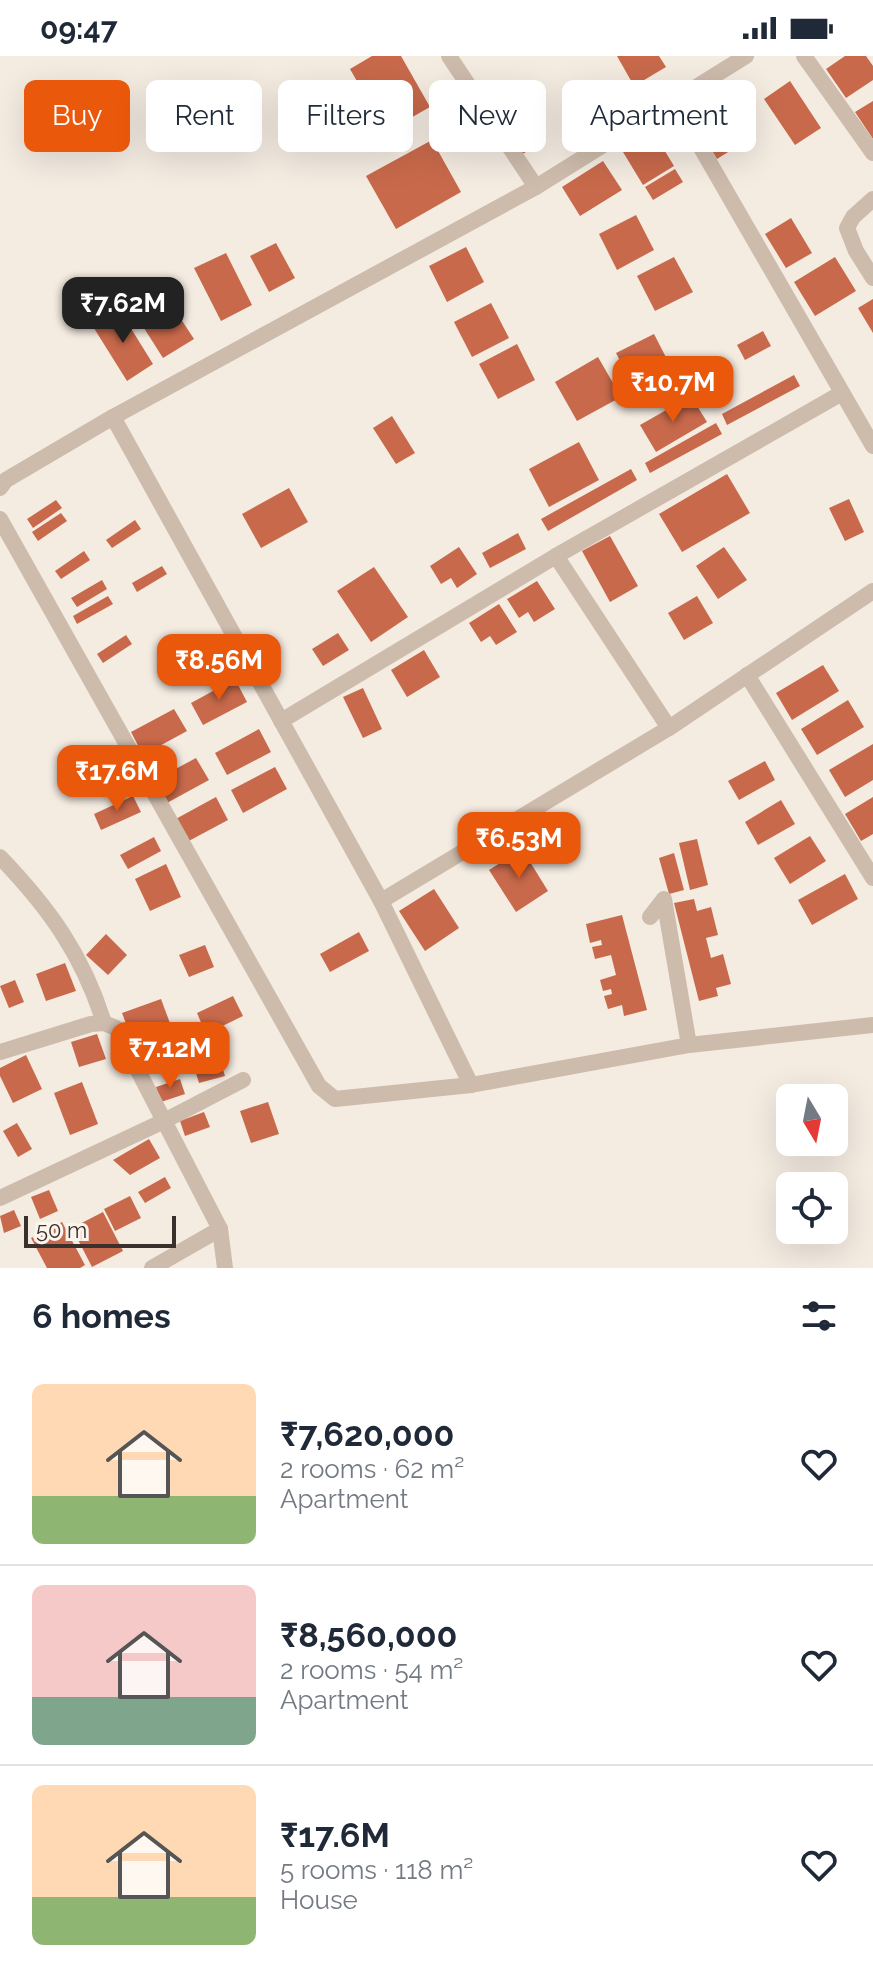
<!DOCTYPE html>
<meta charset="utf-8">
<style>
:root{--surface:#fff;--page:#f2f2f3;--text:#1f2937;--muted:#747a83;--line:#e0e1e3;--accent:#ea580c}
body{margin:0;font-family:Raleway,sans-serif;background:var(--page);color:var(--text);height:100vh;display:flex;flex-direction:column;font-size:30px;white-space:nowrap}
*{box-sizing:border-box;margin:0}
p{font-size:26px;color:var(--muted)}
.icon{flex:none;width:44px;height:44px;fill:none;stroke:currentColor;stroke-width:2;stroke-linecap:round;stroke-linejoin:round}
.map{position:relative;height:1212px;overflow:hidden}
.details{display:flex;flex-direction:column;background:var(--surface);flex:1}
.details>*{flex:none}
.top-card{position:absolute;left:24px;top:24px;width:826px;height:72px;display:flex;gap:16px}
.needle{width:52px;rotate:170deg}
.controls{position:absolute;left:776px;top:1028px;display:grid;gap:16px}
.controls a{display:grid;place-items:center;width:72px;height:72px;border-radius:12px;background:var(--surface);box-shadow:0 8px 32px #0002;font-size:40px}
.scale{position:absolute;left:24px;bottom:20px;width:152px;box-sizing:border-box;padding-left:8px;border:4px solid #3b302b;border-top:0;font-size:22px;line-height:28px;white-space:nowrap;color:#3b302b;-webkit-text-stroke:6px #fbf5ee;paint-order:stroke}
.price{position:absolute;translate:-50% -68px;padding:0 18px;border-radius:16px;background:var(--accent);color:#fff;font-size:26px;line-height:52px;filter:drop-shadow(0 2px 4px #0008)}
.price::after{content:'';position:absolute;left:50%;top:48px;width:24px;height:18px;margin-left:-12px;background:inherit;clip-path:polygon(0 0,100% 0,50% 100%)}
.price.on{background:#222;color:#fff}
ul{padding:0;list-style:none}
li{display:flex;align-items:center;gap:24px;height:200px;padding:0 32px}
li+li{border-top:2px solid var(--line)}
li span{display:grid;place-items:center;flex:none;width:224px;height:160px;border-radius:12px;color:#555}
li>.icon{margin-inline-start:auto}
span .icon{width:96px;height:96px;fill:#fffc;stroke-width:1}
li b{font-size:34px}
h2{display:flex;justify-content:space-between;align-items:center;height:96px;padding:0 32px;font-size:34px}
.chip{padding:0 28px;border-radius:12px;background:var(--surface);box-shadow:0 8px 32px #0002;font-size:28px;line-height:72px}
.chip.on{background:var(--accent);color:#fff}
.status{display:flex;justify-content:space-between;align-items:center;height:56px;padding:0 40px;background:var(--surface);direction:ltr}
.status svg{height:22px;fill:currentColor}
.map>svg:first-child{display:block}
.building{fill:#c8694b}
.lines{fill:none;stroke-linecap:round;stroke-linejoin:round}
.street{stroke:#cdbbac;stroke-width:16}
</style>
<div class="status"><b>09:47</b><svg viewBox="0 0 49 12"><path d="M0 12V9h3v3zM5 12V6h3v6zM10 12V3h3v9zM15 12V0h3v12zM26 1h20v11H26zM47 4h2v5h-2z"/></svg></div>
<div class="map">
<svg width="873" height="1212" viewBox="0 0 873 1212">
<rect width="100%" height="100%" fill="#f4ebe1"/>
<!-- building -->
<g class="building">
<polygon points="372,0 401,0 430,51 386,76 350,13"/>
<polygon points="617,0 659,0 666,11 634,30"/>
<polygon points="845,0 866,0 873,10 873,24 846,42 826,13"/>
<polygon points="790,25 821,72 795,89 764,43"/>
<polygon points="512,34 543,86 519,100 488,49"/>
<polygon points="718,45 744,86 717,103 692,61"/>
<polygon points="873,45 873,83 855,56"/>
<polygon points="654,77 674,110 643,129 623,96"/>
<polygon points="432,84 461,136 396,173 366,120"/>
<polygon points="603,105 622,134 580,160 562,131"/>
<polygon points="675,113 683,126 653,144 645,131"/>
<polygon points="636,159 654,194 617,214 599,178"/>
<polygon points="791,162 812,197 786,212 765,178"/>
<polygon points="276,187 295,222 269,236 250,200"/>
<polygon points="466,191 484,226 447,246 429,210"/>
<polygon points="226,197 252,249 221,265 194,212"/>
<polygon points="674,201 693,236 655,255 637,220"/>
<polygon points="835,201 856,235 815,260 794,226"/>
<polygon points="160,231 194,283 163,302 130,250"/>
<polygon points="873,243 873,277 858,252"/>
<polygon points="491,247 509,282 472,301 454,266"/>
<polygon points="119,253 153,308 127,325 92,269"/>
<polygon points="763,275 771,290 745,304 737,289"/>
<polygon points="654,278 672,313 634,332 616,297"/>
<polygon points="517,288 535,324 498,343 479,308"/>
<polygon points="598,301 621,341 577,365 555,326"/>
<polygon points="794,319 800,330 727,369 722,358"/>
<polygon points="691,340 707,366 656,396 640,369"/>
<polygon points="392,360 415,397 396,408 373,372"/>
<polygon points="716,367 722,378 650,417 645,407"/>
<polygon points="579,386 599,424 549,451 529,413"/>
<polygon points="631,413 637,424 548,475 541,463"/>
<polygon points="727,418 750,457 682,496 659,458"/>
<polygon points="289,432 308,466 261,492 242,458"/>
<polygon points="849,443 864,476 845,485 829,452"/>
<polygon points="56,444 62,452 33,472 27,463"/>
<polygon points="61,457 67,465 38,485 32,476"/>
<polygon points="135,464 141,473 112,492 106,484"/>
<polygon points="518,477 526,493 490,512 482,497"/>
<polygon points="610,480 638,530 610,546 582,495"/>
<polygon points="459,491 477,518 457,532 451,522 441,528 430,510"/>
<polygon points="724,491 747,524 718,543 696,510"/>
<polygon points="84,495 90,504 61,523 55,515"/>
<polygon points="162,510 167,518 137,536 132,527"/>
<polygon points="374,511 408,561 371,586 337,535"/>
<polygon points="102,524 107,533 77,551 71,542"/>
<polygon points="537,525 555,553 534,566 528,556 519,562 507,543"/>
<polygon points="108,540 113,548 77,568 73,560"/>
<polygon points="697,540 713,567 684,584 668,557"/>
<polygon points="499,548 517,576 496,589 490,580 481,586 469,567"/>
<polygon points="338,577 349,594 323,610 312,593"/>
<polygon points="126,579 132,588 103,607 97,598"/>
<polygon points="424,594 440,621 407,641 391,614"/>
<polygon points="823,609 839,635 792,664 776,637"/>
<polygon points="235,623 247,646 203,669 191,647"/>
<polygon points="363,632 382,673 363,682 343,641"/>
<polygon points="848,644 864,671 817,699 801,673"/>
<polygon points="174,653 187,675 143,699 131,676"/>
<polygon points="259,673 271,696 227,719 215,697"/>
<polygon points="873,688 873,724 845,741 829,714"/>
<polygon points="102,694 114,717 72,740 59,716"/>
<polygon points="196,702 209,724 165,748 153,725"/>
<polygon points="765,705 775,724 739,744 728,725"/>
<polygon points="275,711 287,733 243,757 231,734"/>
<polygon points="133,740 141,756 101,774 94,758"/>
<polygon points="216,741 228,764 185,787 172,765"/>
<polygon points="873,741 873,778 861,785 845,758"/>
<polygon points="781,744 795,768 758,789 745,766"/>
<polygon points="810,780 826,805 790,828 774,802"/>
<polygon points="154,781 161,795 128,813 120,799"/>
<polygon points="697,783 708,829 690,834 679,787"/>
<polygon points="522,793 548,835 516,856 489,814"/>
<polygon points="674,797 684,834 669,838 659,802"/>
<polygon points="166,808 181,841 150,855 135,823"/>
<polygon points="845,818 858,843 812,869 798,844"/>
<polygon points="434,833 459,872 425,895 399,855"/>
<polygon points="694,843 697,855 711,851 718,879 706,882 711,902 723,898 731,928 716,932 718,940 699,945 674,847"/>
<polygon points="622,859 647,954 624,960 622,949 608,953 604,940 612,938 611,933 603,935 600,924 616,919 611,899 595,903 592,891 602,889 601,884 590,887 586,868"/>
<polygon points="359,876 369,895 330,916 320,898"/>
<polygon points="106,878 127,899 108,919 86,899"/>
<polygon points="205,889 214,911 189,921 179,899"/>
<polygon points="65,907 76,935 46,945 36,918"/>
<polygon points="15,924 24,946 9,952 0,930"/>
<polygon points="233,940 243,960 206,978 197,957"/>
<polygon points="161,943 171,970 132,983 122,957"/>
<polygon points="97,978 106,1003 79,1011 71,986"/>
<polygon points="176,983 181,1004 156,1009 151,988"/>
<polygon points="216,990 225,1020 199,1027 190,998"/>
<polygon points="26,999 42,1033 13,1047 0,1020 0,1012"/>
<polygon points="180,1023 185,1038 161,1046 156,1031"/>
<polygon points="82,1026 98,1068 70,1079 54,1037"/>
<polygon points="268,1046 279,1078 251,1087 240,1055"/>
<polygon points="204,1056 210,1071 185,1080 180,1065"/>
<polygon points="17,1067 32,1093 18,1101 3,1075"/>
<polygon points="149,1083 160,1102 130,1119 113,1104"/>
<polygon points="165,1121 171,1132 145,1147 138,1136"/>
<polygon points="49,1134 58,1155 40,1163 31,1141"/>
<polygon points="130,1140 141,1162 115,1175 104,1153"/>
<polygon points="14,1154 21,1170 4,1177 0,1160"/>
<polygon points="103,1156 123,1195 92,1211 72,1172"/>
<polygon points="62,1166 85,1209 80,1212 47,1212 31,1182"/>
</g>
<g class="lines">
<!-- street -->
<g class="street">
<polyline points="449,0 536,131"/>
<polyline points="804,0 873,97"/>
<polyline points="674,45 873,390"/>
<polyline points="873,143 853,161 847,172 856,195 873,222"/>
<polyline points="113,361 381,845"/>
<polyline points="0,432 6,424 113,361 536,131 746,0"/>
<polyline points="0,463 319,1030 335,1043 471,1029 689,989 873,969"/>
<polyline points="556,500 669,672"/>
<polyline points="747,619 873,822"/>
<polyline points="281,665 556,500 842,337"/>
<path d="M0 801C49 852 83 899 104 967"/>
<polyline points="650,861 664,843 689,989"/>
<polyline points="0,996 91,968 104,967 116,972 220,1173 225,1212"/>
<polyline points="471,1029 381,845 669,672 873,535"/>
<polyline points="0,1142 164,1065 243,1024"/>
<polyline points="152,1212 220,1173"/>
</g>
</g>
</svg>
<div class="controls">
<a><svg class="needle" viewBox="-14 -14 28 28"><path d="M0-13l5 13h-10z" fill="#e53935"/><path d="M0 13l5-13h-10z" fill="#747a83"/></svg></a>
<a><svg class="icon" aria-label="locate" viewBox="0 0 24 24"><circle cx="12" cy="12" r="6"/><path d="M12 2v4M12 18v4M2 12h4M18 12h4"/></svg></a>
</div>
<div class="scale">50 m</div>
<b class="price on" style="left:123px;top:289px">₹7.62M</b>
<b class="price" style="left:673px;top:368px">₹10.7M</b>
<b class="price" style="left:219px;top:646px">₹8.56M</b>
<b class="price" style="left:117px;top:757px">₹17.6M</b>
<b class="price" style="left:519px;top:824px">₹6.53M</b>
<b class="price" style="left:170px;top:1034px">₹7.12M</b>
<div class="top-card">
<a class="chip on">Buy</a>
<a class="chip">Rent</a>
<a class="chip">Filters</a>
<a class="chip">New</a>
<a class="chip">Apartment</a>
</div>
</div>
<section class="details">
<h2>6 homes<svg class="icon" aria-label="filters" viewBox="0 0 24 24"><path d="M4 7h16M4 17h16"/><circle cx="9" cy="7" r="2"/><circle cx="15" cy="17" r="2"/></svg></h2>
<ul>
<li><span style="background:linear-gradient(#ffd9b3 70%,#8fb573 0)"><svg class="icon" aria-label="home" viewBox="0 0 24 24"><path d="M3 11l9-7 9 7M6 9v11h12V9"/></svg></span><div><b>₹7,620,000</b><p>2 rooms · 62 m²</p><p>Apartment</p></div><svg class="icon" aria-label="heart" viewBox="0 0 24 24"><path d="M12 20l-8-8c-3-5 5-10 8-4 3-6 11-1 8 4z"/></svg></li>
<li><span style="background:linear-gradient(#f6c9c9 70%,#7fa58c 0)"><svg class="icon" aria-label="home" viewBox="0 0 24 24"><path d="M3 11l9-7 9 7M6 9v11h12V9"/></svg></span><div><b>₹8,560,000</b><p>2 rooms · 54 m²</p><p>Apartment</p></div><svg class="icon" aria-label="heart" viewBox="0 0 24 24"><path d="M12 20l-8-8c-3-5 5-10 8-4 3-6 11-1 8 4z"/></svg></li>
<li><span style="background:linear-gradient(#ffd9b3 70%,#8fb573 0)"><svg class="icon" aria-label="home" viewBox="0 0 24 24"><path d="M3 11l9-7 9 7M6 9v11h12V9"/></svg></span><div><b>₹17.6M</b><p>5 rooms · 118 m²</p><p>House</p></div><svg class="icon" aria-label="heart" viewBox="0 0 24 24"><path d="M12 20l-8-8c-3-5 5-10 8-4 3-6 11-1 8 4z"/></svg></li>
</ul>
</section>
